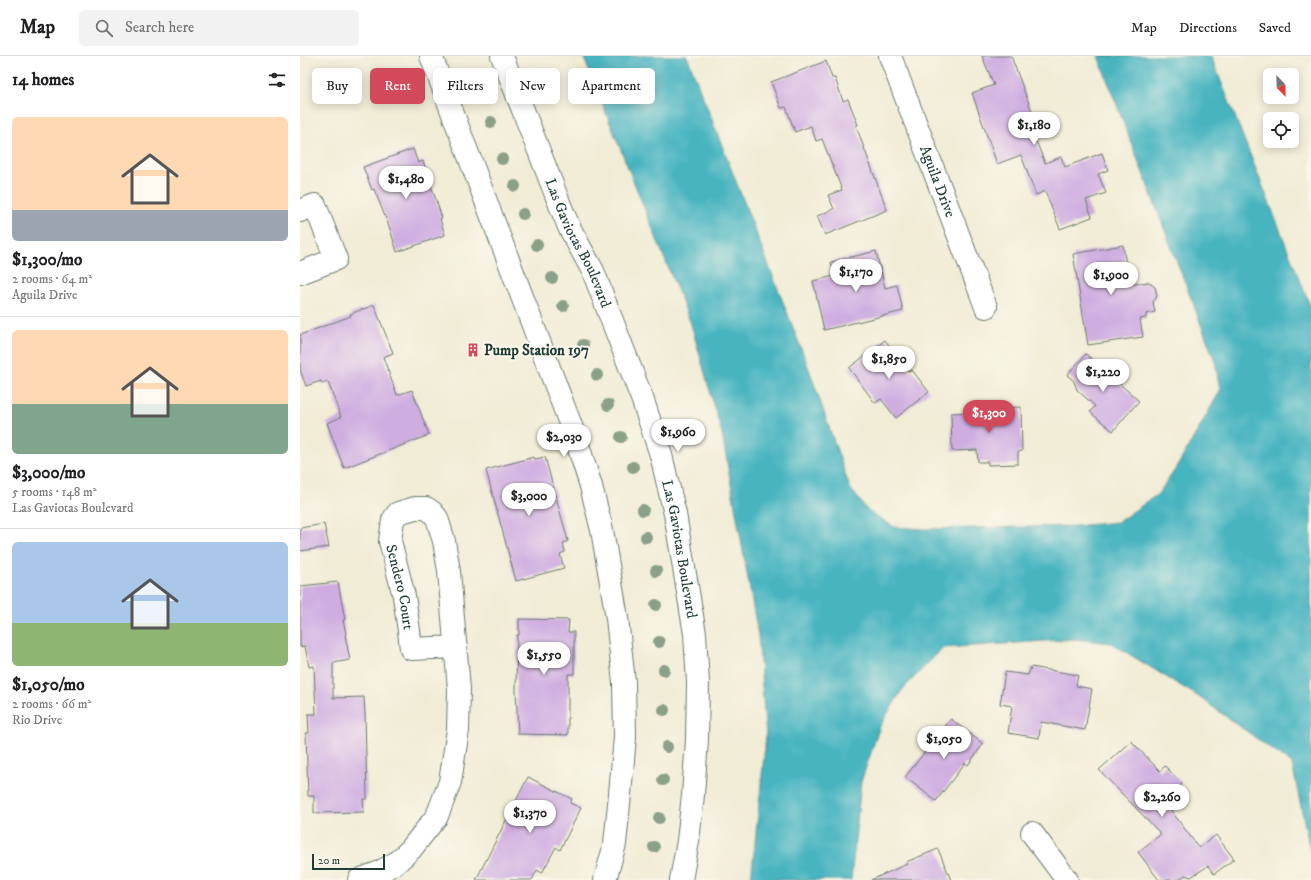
<!DOCTYPE html>
<meta charset="utf-8">
<style>
:root{--surface:#fff;--page:#f2f2f2;--text:#202124;--muted:#757577;--line:#e0e0e0;--accent:#d1495b}
body{margin:0;font-family:"IM FELL DW Pica",serif;background:var(--page);color:var(--text);height:100vh;display:flex;flex-direction:column;font-size:15px;white-space:nowrap}
*{box-sizing:border-box;margin:0}
p{font-size:13px;color:var(--muted)}
.icon{flex:none;width:22px;height:22px;fill:none;stroke:currentColor;stroke-width:2;stroke-linecap:round;stroke-linejoin:round}
.map{position:relative;flex:1;overflow:hidden}
.sheet{display:flex;flex-direction:column;background:var(--surface);width:300px}
.sheet>*{flex:none}
.hud{position:absolute;left:12px;top:12px;width:380px;height:36px;display:flex;gap:8px}
.needle{width:26px;rotate:157deg}
.controls{position:absolute;left:963px;top:12px;display:grid;gap:8px}
.controls a{display:grid;place-items:center;width:36px;height:36px;border-radius:6px;background:var(--surface);box-shadow:0 2px 10px #0003;font-size:20px}
.scale{position:absolute;left:12px;bottom:10px;width:73px;box-sizing:border-box;padding-left:4px;border:2px solid #1f3d34;border-top:0;font-size:11px;line-height:14px;white-space:nowrap;color:#1f3d34;-webkit-text-stroke:3px #fbf7ec;paint-order:stroke}
.price{position:absolute;translate:-50% -34px;padding:0 9px;border-radius:14px;background:#fff;color:#222;font-size:13px;line-height:26px;filter:drop-shadow(0 1px 2px #0008)}
.price::after{content:'';position:absolute;left:50%;top:24px;width:12px;height:9px;margin-left:-6px;background:inherit;clip-path:polygon(0 0,100% 0,50% 100%)}
.price.on{background:var(--accent);color:#fff}
ul{padding:0;list-style:none}
li{display:grid;align-content:center;gap:8px;height:212px;padding:0 12px}
li+li{border-top:1px solid var(--line)}
li span{display:grid;place-items:center;height:124px;border-radius:6px;color:#555}
li>.icon{margin-inline-start:auto}
span .icon{width:72px;height:72px;fill:#fffc;stroke-width:1}
li b{font-size:17px}
h2{display:flex;justify-content:space-between;align-items:center;height:48px;padding:0 12px;font-size:17px}
.chip{padding:0 14px;border-radius:6px;background:var(--surface);box-shadow:0 2px 10px #0003;font-size:14px;line-height:36px}
.chip.on{background:var(--accent);color:#fff}
header{display:flex;align-items:center;gap:24px;box-sizing:border-box;height:56px;padding:0 20px;background:var(--surface);border-bottom:1px solid var(--line)}
header strong{font-size:19px}
nav{display:flex;gap:22px;margin-inline-start:auto;font-size:14px}
.search{width:280px;height:36px;background:var(--page);display:flex;align-items:center;gap:10px;box-sizing:border-box;padding:0 14px;border-radius:6px;color:var(--muted);font-size:15px}
main{display:flex;flex:1;min-height:0}
.map>svg:first-child{display:block}
.water{fill:#46b4c0;stroke:#32787a}
.building{fill:#cfade1}
.lines{fill:none;stroke-linecap:round;stroke-linejoin:round}
.street-casing{stroke:#687a6c;stroke-width:24}
.secondary-casing{stroke:#687a6c;stroke-width:24}
.street{stroke:#fff;stroke-width:22}
.secondary{stroke:#fff;stroke-width:22}
.tree{fill:#8ba088}
.labels{text-anchor:middle;dominant-baseline:central;stroke-width:4;stroke-linejoin:round;paint-order:stroke}
.street-label{font-size:15px;fill:#1f3d34;stroke:#fbf7ec}
.poi-label{font-size:15px;font-weight:bold;fill:#1f3d34;stroke:#fbf7ec;text-anchor:start}
</style>
<header>
<strong>Map</strong>
<div class="search"><svg class="icon" aria-label="search" viewBox="0 0 24 24"><circle cx="10" cy="10" r="6"/><path d="M15 15l6 6"/></svg>Search here</div>
<nav><a>Map</a><a>Directions</a><a>Saved</a></nav>
</header>
<main>
<section class="sheet">
<h2>14 homes<svg class="icon" aria-label="filters" viewBox="0 0 24 24"><path d="M4 7h16M4 17h16"/><circle cx="9" cy="7" r="2"/><circle cx="15" cy="17" r="2"/></svg></h2>
<ul>
<li><span style="background:linear-gradient(#ffd9b3 75%,#9aa5b1 0)"><svg class="icon" aria-label="home" viewBox="0 0 24 24"><path d="M3 11l9-7 9 7M6 9v11h12V9"/></svg></span><div><b>$1,300/mo</b><p>2 rooms · 64 m²</p><p>Aguila Drive</p></div></li>
<li><span style="background:linear-gradient(#ffd9b3 60%,#7fa58c 0)"><svg class="icon" aria-label="home" viewBox="0 0 24 24"><path d="M3 11l9-7 9 7M6 9v11h12V9"/></svg></span><div><b>$3,000/mo</b><p>5 rooms · 148 m²</p><p>Las Gaviotas Boulevard</p></div></li>
<li><span style="background:linear-gradient(#a9c7e8 65%,#8fb573 0)"><svg class="icon" aria-label="home" viewBox="0 0 24 24"><path d="M3 11l9-7 9 7M6 9v11h12V9"/></svg></span><div><b>$1,050/mo</b><p>2 rooms · 66 m²</p><p>Rio Drive</p></div></li>
</ul>
</section>
<div class="map">
<svg width="1011" height="824" viewBox="0 0 1011 824">
<rect width="100%" height="100%" fill="#fbf7ec"/>
<filter id="ink" filterUnits="userSpaceOnUse"><feTurbulence type="fractalNoise" baseFrequency=".025" numOctaves="2"/><feDisplacementMap in="SourceGraphic" scale="8" xChannelSelector="R" yChannelSelector="G"/><feConvolveMatrix kernelMatrix="1 2 1 2 8 2 1 2 1" color-interpolation-filters="sRGB"/></filter>
<filter id="wash" filterUnits="userSpaceOnUse"><feTurbulence type="fractalNoise" baseFrequency=".012" numOctaves="4" result="noise"/><feDisplacementMap in="SourceGraphic" scale="16" xChannelSelector="R" yChannelSelector="G"/><feGaussianBlur stdDeviation="0.9" result="paint"/><feColorMatrix in="noise" values="0 0 0 0 0 0 0 0 0 0 0 0 0 0 0 0 0 1.4 0 .05"/><feComposite in="paint" operator="in"/></filter>
<g filter="url(#wash)">
<rect width="100%" height="100%" fill="#f1ecd5"/>
<!-- water -->
<polygon class="water" points="283,0 387,0 508,310 550,432 567,454 594,471 624,473 775,470 818,466 858,438 877,411 920,335 915,305 798,0 911,0 1011,252 1011,799 992,708 899,641 811,587 776,583 643,592 602,634 580,670 561,726 551,824 451,824 466,681 458,579 422,378 391,268"/>
<g id="blocks">
<!-- building -->
<g class="building">
<polygon points="682,0 711,0 734,61 727,63 745,107 761,101 765,111 802,97 808,114 798,118 806,137 786,144 792,161 760,173 745,135 736,139 721,99 697,108 672,37 694,29"/>
<polygon points="526,5 532,22 535,22 543,45 548,43 558,69 556,70 587,154 525,179 517,160 534,153 528,139 542,134 522,83 516,85 511,70 495,76 486,51 481,52 471,26"/>
<polygon points="113,93 118,107 123,105 142,162 140,163 145,179 97,196 90,173 74,133 72,134 63,111"/>
<polygon points="823,189 829,229 848,226 855,231 857,240 853,246 855,256 846,258 846,262 840,263 843,281 788,289 773,198"/>
<polygon points="576,195 585,232 597,229 603,255 524,274 513,225 534,220 531,206"/>
<polygon points="74,249 93,297 83,301 97,339 112,334 129,379 44,412 27,367 41,361 28,326 22,328 21,325 6,330 0,314 0,279 51,260 50,258"/>
<polygon points="585,284 609,316 612,314 629,336 596,362 581,343 575,347 549,312"/>
<polygon points="786,298 839,345 813,375 790,356 795,350 777,334 774,325 767,319"/>
<polygon points="721,351 722,395 718,396 718,408 688,409 688,406 678,406 677,394 652,395 651,357 678,356 678,353"/>
<polygon points="234,401 235,403 245,401 268,485 263,487 265,496 260,498 264,512 216,525 186,414"/>
<polygon points="24,468 29,491 0,495 0,472"/>
<polygon points="38,526 45,564 43,564 46,578 45,579 50,604 33,607 33,642 64,641 65,658 67,743 63,743 64,756 14,757 14,740 8,740 6,677 9,677 8,658 16,658 14,610 9,611 5,590 0,591 0,530"/>
<polygon points="219,563 269,564 268,576 274,576 274,618 268,618 268,679 218,678 216,634 217,579 219,579"/>
<polygon points="731,611 778,619 776,630 792,633 785,674 741,666 739,682 708,677 712,650 700,648 705,616 728,619"/>
<polygon points="651,663 683,688 668,709 665,707 636,745 605,721"/>
<polygon points="831,685 860,715 865,710 882,728 864,745 899,792 916,779 934,803 914,818 908,810 891,821 885,819 879,824 859,824 838,796 861,778 799,714"/>
<polygon points="228,721 272,743 270,747 281,752 260,794 256,791 242,817 237,814 232,824 176,824"/>
<polygon points="638,793 651,824 571,824 607,808 606,806"/>
</g>
</g>
</g>
<g filter="url(#ink)">
<use href="#blocks" fill-opacity="0" stroke="#687a6c" stroke-width="1"/>
<g class="lines">
<!-- street casing -->
<g class="street-casing">
<g id="street">
<path id="s1" d="M590 0 686 251"/>
<polyline points="0,155 15,149 36,203 0,217"/>
<polyline points="732,777 767,824"/>
<path id="s2" d="M59 824 80 816 97 806 111 793 137 760 150 726 158 674 159 633 149 515 144 485 137 462 132 456 126 452H115L98 457 93 464 90 485 104 540 109 575 111 593 156 591"/>
</g>
</g>
<!-- secondary casing -->
<g class="secondary-casing">
<g id="secondary">
<polyline points="131,0 276,383 291,430 302,474 317,562 324,626 325,681 320,738 315,788 305,824"/>
<path id="s3" d="M202 0 260 149 269 171 293 215 343 345 361 399 375 458 395 578 398 627 397 684 393 739 388 785 381 824"/>
</g>
</g>
<!-- street -->
<use href="#street" class="street"/>
<!-- secondary -->
<use href="#secondary" class="secondary"/>
</g>
<!-- trees -->
<g class="tree">
<circle cx="177" cy="31" r="6"/>
<circle cx="191" cy="66" r="6"/>
<circle cx="202" cy="103" r="6"/>
<circle cx="215" cy="130" r="6"/>
<circle cx="223" cy="158" r="6"/>
<circle cx="237" cy="189" r="6"/>
<circle cx="252" cy="222" r="6"/>
<circle cx="263" cy="250" r="6"/>
<circle cx="283" cy="289" r="6"/>
<circle cx="297" cy="319" r="6"/>
<circle cx="308" cy="349" r="6"/>
<circle cx="321" cy="381" r="6"/>
<circle cx="333" cy="411" r="6"/>
<circle cx="343" cy="454" r="6"/>
<circle cx="346" cy="481" r="6"/>
<circle cx="356" cy="515" r="6"/>
<circle cx="356" cy="549" r="6"/>
<circle cx="359" cy="586" r="6"/>
<circle cx="364" cy="614" r="6"/>
<circle cx="364" cy="654" r="6"/>
<circle cx="367" cy="691" r="6"/>
<circle cx="363" cy="724" r="6"/>
<circle cx="359" cy="762" r="6"/>
<circle cx="354" cy="791" r="6"/>
</g>
</g>
<!-- icons -->
<defs>
<g id="building-bare" transform="scale(1.08)"><path d="M-4-6H4V6H1V3H-1V6H-4ZM-2.5-4.3h1.7v1.8h-1.7ZM.8-4.3h1.7v1.8H.8ZM-2.5-1h1.7V.8h-1.7ZM.8-1h1.7V.8H.8Z" fill="#d1495b" stroke="#fbf7ec" stroke-width="2.5" paint-order="stroke"/></g>
</defs>
<g fill-rule="evenodd">
<use href="#building-bare" x="173" y="294"/>
</g>
<g class="labels">
<!-- street labels -->
<g class="street-label">
<text stroke="none"><textPath href="#s1" startOffset="134">Aguila Drive</textPath></text>
<text stroke="none"><textPath href="#s3" startOffset="202">Las Gaviotas Boulevard</textPath></text>
<text stroke="none"><textPath href="#s3" startOffset="526">Las Gaviotas Boulevard</textPath></text>
<text stroke="none"><textPath href="#s2" startOffset="527">Sendero Court</textPath></text>
</g>
<!-- poi labels -->
<g class="poi-label">
<text x="184" y="294">Pump Station 197</text>
</g>
</g>
</svg>
<div class="controls">
<a><svg class="needle" viewBox="-14 -14 28 28"><path d="M0-13l5 13h-10z" fill="#e53935"/><path d="M0 13l5-13h-10z" fill="#757577"/></svg></a>
<a><svg class="icon" aria-label="locate" viewBox="0 0 24 24"><circle cx="12" cy="12" r="6"/><path d="M12 2v4M12 18v4M2 12h4M18 12h4"/></svg></a>
</div>
<div class="scale">20 m</div>
<b class="price" style="left:734px;top:90px">$1,180</b>
<b class="price" style="left:106px;top:144px">$1,480</b>
<b class="price" style="left:556px;top:237px">$1,170</b>
<b class="price" style="left:811px;top:240px">$1,900</b>
<b class="price" style="left:589px;top:324px">$1,850</b>
<b class="price" style="left:803px;top:337px">$1,220</b>
<b class="price on" style="left:689px;top:378px">$1,300</b>
<b class="price" style="left:378px;top:397px">$1,960</b>
<b class="price" style="left:264px;top:402px">$2,030</b>
<b class="price" style="left:229px;top:461px">$3,000</b>
<b class="price" style="left:244px;top:620px">$1,550</b>
<b class="price" style="left:644px;top:704px">$1,050</b>
<b class="price" style="left:862px;top:762px">$2,260</b>
<b class="price" style="left:230px;top:778px">$1,370</b>
<div class="hud">
<a class="chip">Buy</a>
<a class="chip on">Rent</a>
<a class="chip">Filters</a>
<a class="chip">New</a>
<a class="chip">Apartment</a>
</div>
</div>
</main>
